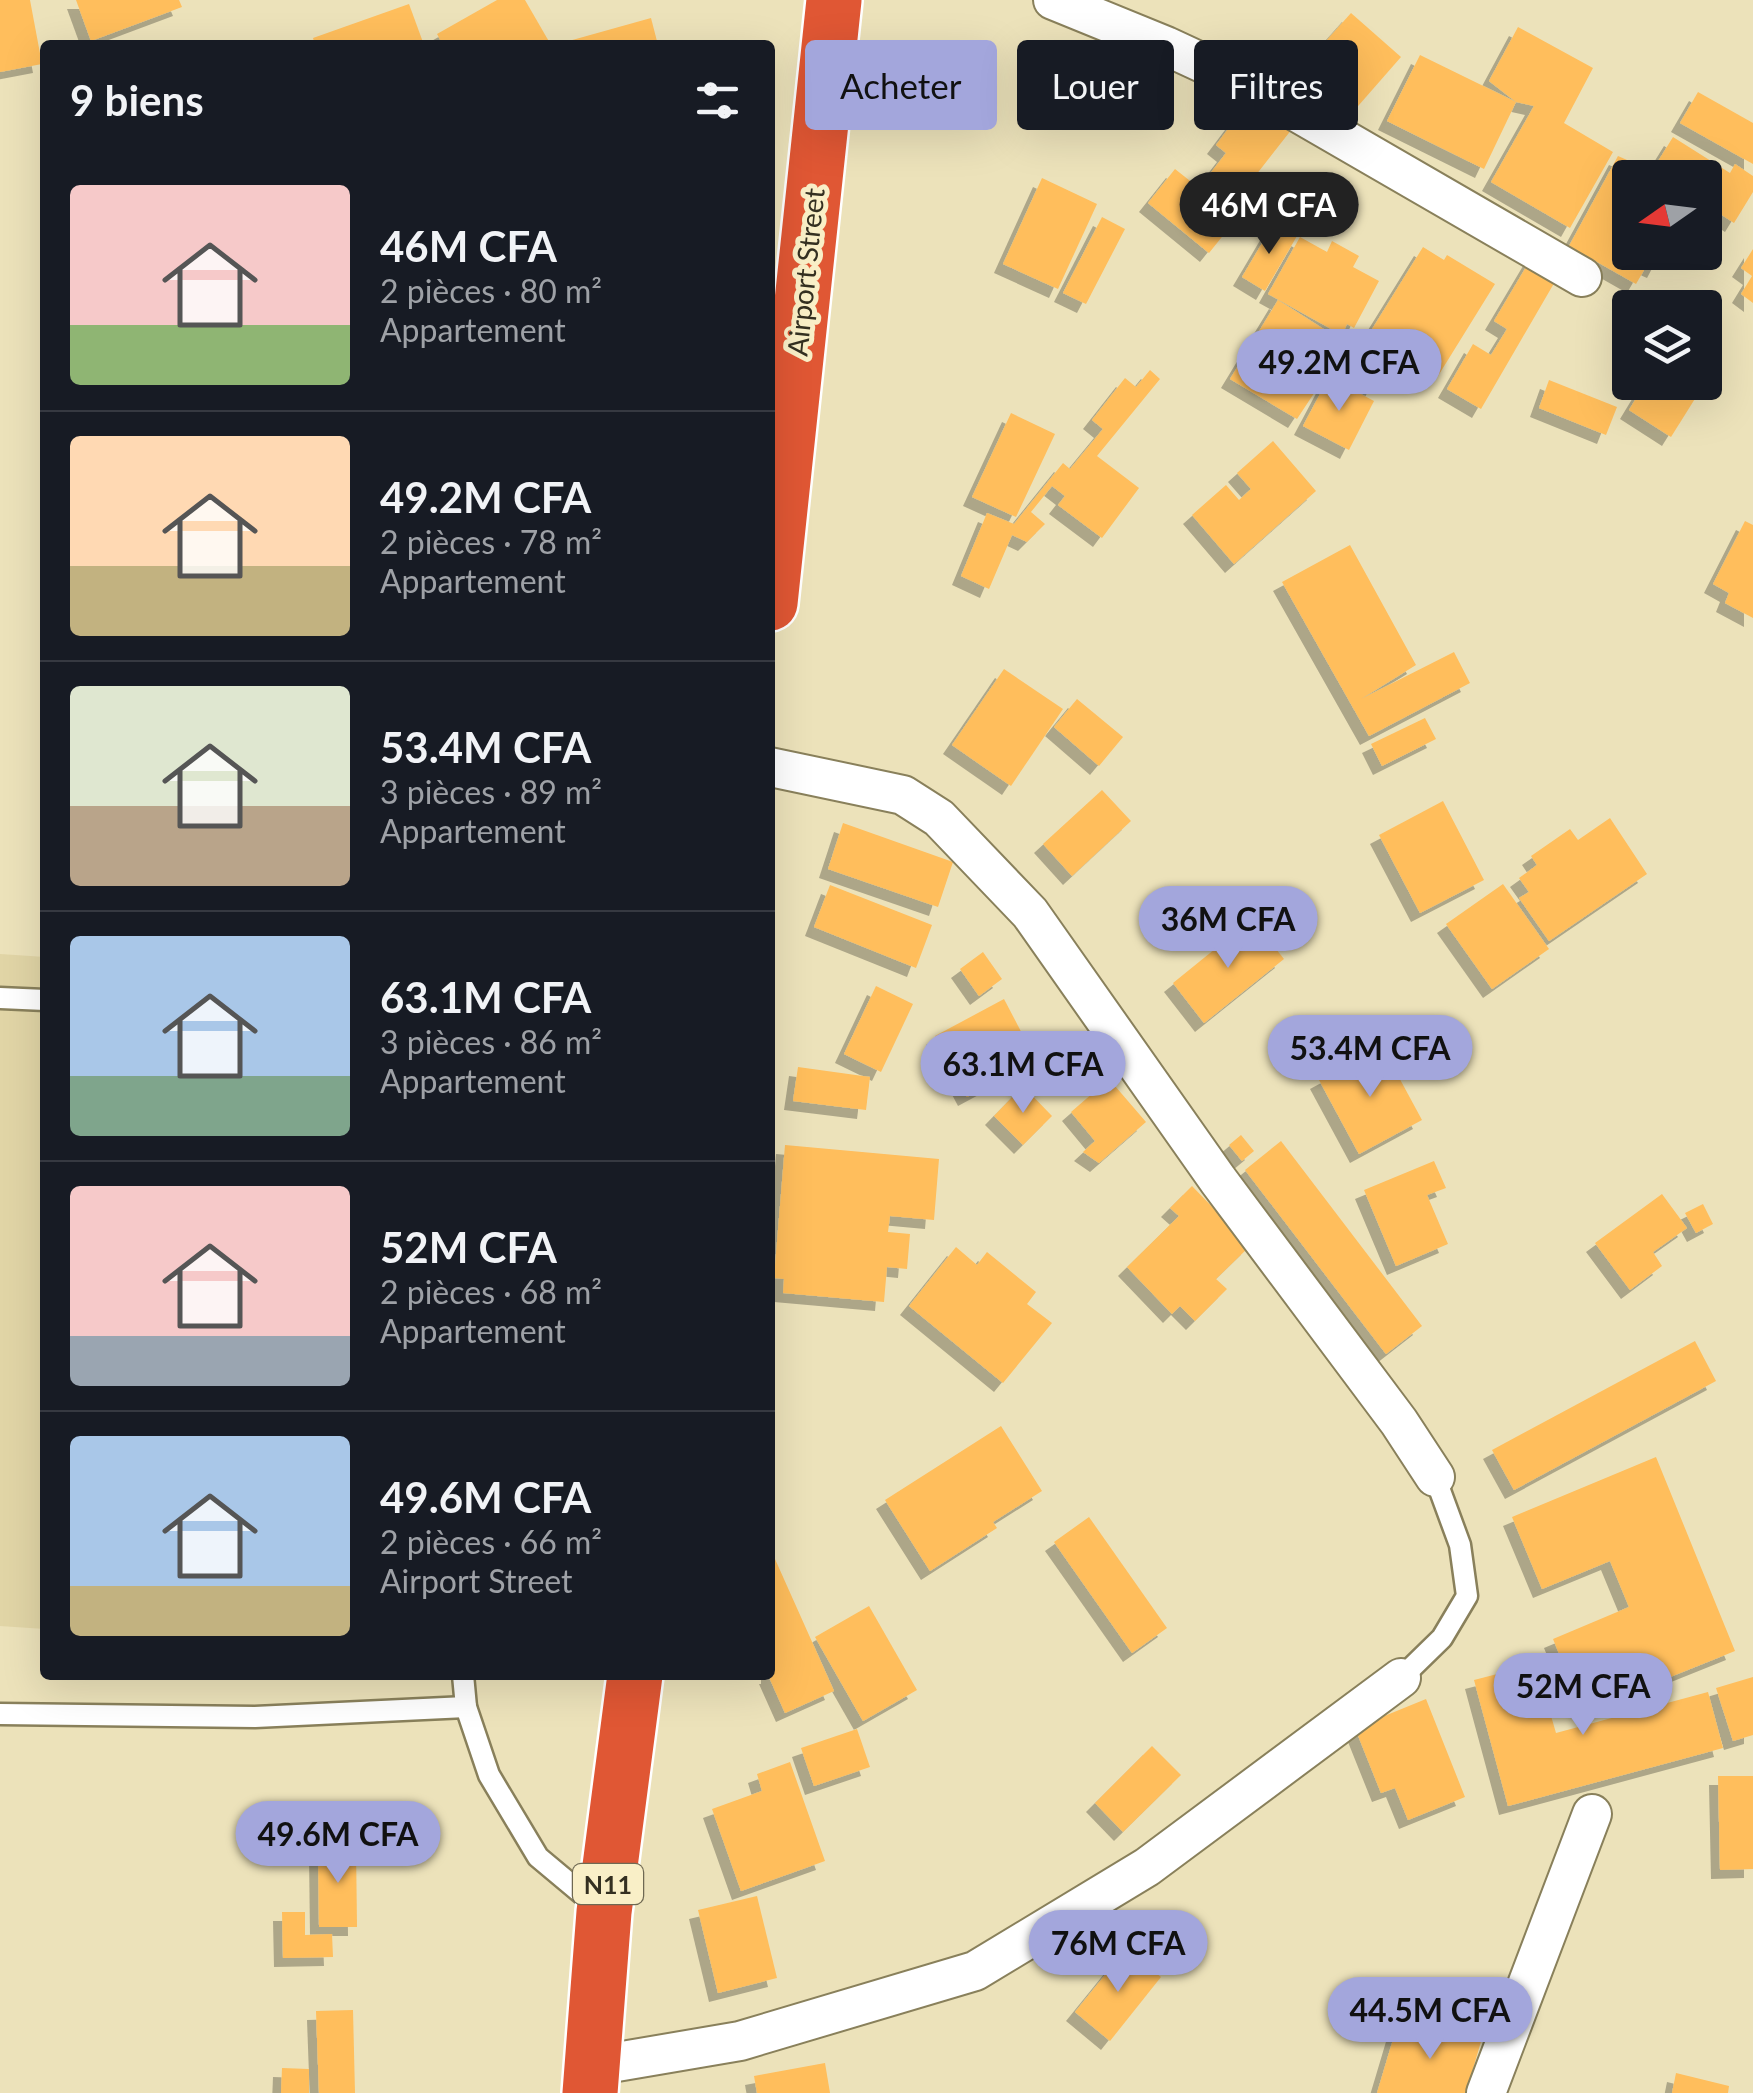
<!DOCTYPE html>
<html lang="fr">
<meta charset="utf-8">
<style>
:root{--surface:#171b24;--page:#242831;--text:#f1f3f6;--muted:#9ea1a6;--line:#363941;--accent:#a3a6dc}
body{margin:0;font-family:Lato,sans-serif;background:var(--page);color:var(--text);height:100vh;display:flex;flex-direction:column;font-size:38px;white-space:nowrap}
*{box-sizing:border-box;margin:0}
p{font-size:32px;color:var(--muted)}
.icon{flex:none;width:55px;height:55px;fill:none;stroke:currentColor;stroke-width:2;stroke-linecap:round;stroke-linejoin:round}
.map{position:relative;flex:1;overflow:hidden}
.sheet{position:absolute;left:40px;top:40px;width:735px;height:1640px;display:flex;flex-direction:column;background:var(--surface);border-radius:10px;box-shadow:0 10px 40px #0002}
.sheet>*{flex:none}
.top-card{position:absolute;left:805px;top:40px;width:798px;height:90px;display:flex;gap:20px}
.needle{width:65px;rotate:256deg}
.fabs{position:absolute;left:1612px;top:160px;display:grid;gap:20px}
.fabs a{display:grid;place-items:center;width:110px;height:110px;border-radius:10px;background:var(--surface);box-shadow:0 10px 40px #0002;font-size:50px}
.price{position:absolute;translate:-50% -85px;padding:0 22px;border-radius:35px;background:var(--accent);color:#111;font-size:32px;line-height:65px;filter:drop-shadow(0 2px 5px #0008)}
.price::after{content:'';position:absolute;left:50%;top:60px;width:30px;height:22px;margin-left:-15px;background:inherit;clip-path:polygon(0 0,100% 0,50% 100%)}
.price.on{background:#222;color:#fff}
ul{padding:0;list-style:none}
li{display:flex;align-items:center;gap:30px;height:250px;padding:0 30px}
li+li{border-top:2px solid var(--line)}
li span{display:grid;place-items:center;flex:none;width:280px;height:200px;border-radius:10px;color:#555}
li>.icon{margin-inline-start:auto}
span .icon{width:120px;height:120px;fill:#fffc;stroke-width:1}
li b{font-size:42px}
h2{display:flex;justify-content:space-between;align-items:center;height:120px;padding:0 30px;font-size:42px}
.chip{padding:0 35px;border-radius:10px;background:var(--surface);box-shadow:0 10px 40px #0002;font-size:35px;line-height:90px}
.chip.on{background:var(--accent);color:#111}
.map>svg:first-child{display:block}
.built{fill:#e1d5a6}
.building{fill:#ffbe5c;filter:url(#shadow)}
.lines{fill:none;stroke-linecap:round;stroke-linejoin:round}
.lane-casing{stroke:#89805b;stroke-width:25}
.street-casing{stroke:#89805b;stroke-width:42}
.highway-casing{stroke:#fff;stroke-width:60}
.lane{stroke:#fff;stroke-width:20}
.street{stroke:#fff;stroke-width:38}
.highway{stroke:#e05734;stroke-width:55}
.labels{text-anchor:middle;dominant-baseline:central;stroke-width:10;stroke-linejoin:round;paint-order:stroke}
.shield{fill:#f9efc7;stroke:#6f6953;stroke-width:2.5}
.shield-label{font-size:25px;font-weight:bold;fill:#343021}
.street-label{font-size:28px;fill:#343021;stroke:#f9efc7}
</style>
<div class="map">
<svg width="1753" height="2093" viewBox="0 0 1753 2093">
<defs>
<filter id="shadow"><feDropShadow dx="-9" dy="9" stdDeviation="0" flood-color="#0004"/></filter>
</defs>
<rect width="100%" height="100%" fill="#ece2ba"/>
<!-- built -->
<polygon class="built" points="0,954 45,957 45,1629 0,1626"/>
<!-- building -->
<g class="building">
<polygon points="0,0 30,0 42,64 0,72"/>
<polygon points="76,0 179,0 182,7 91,41"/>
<polygon points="497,0 525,0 551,45 443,45 437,34"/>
<polygon points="409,4 424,45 315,45 313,38"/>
<polygon points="1351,13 1401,57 1352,113 1302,68"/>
<polygon points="651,18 658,45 558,45 558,44"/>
<polygon points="1518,27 1593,68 1564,123 1613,152 1570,228 1491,182 1534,106 1516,102 1489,81"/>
<polygon points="1420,55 1516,102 1484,169 1387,121"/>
<polygon points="1698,92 1753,123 1753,164 1680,123"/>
<polygon points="1252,97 1292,129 1245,189 1254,197 1209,253 1148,203 1175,169 1199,188 1226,153 1216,145"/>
<polygon points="1673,137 1730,173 1735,164 1753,176 1753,192 1734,223 1705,204 1705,178 1630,178 1630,252 1665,252 1656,269 1647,265 1636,284 1569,246 1618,156 1652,171"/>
<polygon points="1042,178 1097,204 1058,289 1003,264"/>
<polygon points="1102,217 1125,229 1086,304 1063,293"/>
<polygon points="1274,223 1297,236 1265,291 1242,277"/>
<polygon points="1300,237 1327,252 1332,241 1359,256 1353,267 1379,281 1354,328 1347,324 1342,335 1268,294"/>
<polygon points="1423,247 1444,260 1447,255 1495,284 1438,376 1369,334"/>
<polygon points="1753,249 1753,303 1741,294 1752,276 1741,268"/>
<polygon points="1532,257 1560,273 1481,409 1447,389 1473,344 1491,355 1507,329 1494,321"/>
<polygon points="1278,300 1344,342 1387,364 1374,388 1332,366 1297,419 1230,379"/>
<polygon points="1150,370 1160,379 1097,456 1139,488 1102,538 1058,505 1065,496 1052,486 1031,512 1045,524 1027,542 1012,535 989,589 961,576 987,513 1014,524 1063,463 1070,469 1103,429 1092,420 1125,378 1136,387"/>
<polygon points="1329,377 1374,401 1349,450 1303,426"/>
<polygon points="1549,380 1617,407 1606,435 1539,408"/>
<polygon points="1646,382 1699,382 1703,386 1671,437 1629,410"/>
<polygon points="1011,413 1055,434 1016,517 972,497"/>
<polygon points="1273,441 1316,491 1234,564 1192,515 1226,485 1239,500 1251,489 1237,473"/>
<polygon points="1745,521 1753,525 1753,618 1725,603 1729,593 1713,584"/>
<polygon points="1350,545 1416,665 1361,699 1454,652 1470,683 1369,736 1282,582"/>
<polygon points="1004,669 1063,709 1011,786 952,745"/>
<polygon points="1077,699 1123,737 1099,766 1054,727"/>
<polygon points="1425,718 1436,739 1382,766 1371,744"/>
<polygon points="1102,790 1131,821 1072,876 1043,844"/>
<polygon points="1443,801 1484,880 1420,913 1379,835"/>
<polygon points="1610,818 1647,874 1549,941 1519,898 1529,892 1519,878 1537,865 1531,856 1570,829 1578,840"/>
<polygon points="843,823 953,862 938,907 828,869"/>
<polygon points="1503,884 1549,949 1492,989 1446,924"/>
<polygon points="830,885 932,925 916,968 814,927"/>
<polygon points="1252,919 1284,959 1204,1023 1173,983"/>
<polygon points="983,952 1002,979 979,996 960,969"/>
<polygon points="876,986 913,1004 881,1072 844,1054"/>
<polygon points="1004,999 1036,1060 967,1097 935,1036"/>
<polygon points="1382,1046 1422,1120 1359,1154 1319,1080"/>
<polygon points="798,1067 870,1077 866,1110 793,1101"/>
<polygon points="1109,1079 1146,1122 1099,1163 1083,1152 1095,1141 1071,1112"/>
<polygon points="1023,1086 1052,1116 1023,1145 994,1116"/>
<polygon points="1241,1135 1254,1151 1242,1161 1229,1145"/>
<polygon points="1281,1141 1422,1326 1386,1354 1245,1170"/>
<polygon points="785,1145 939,1159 934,1220 890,1216 888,1232 910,1234 907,1269 887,1267 884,1302 783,1293 784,1279 774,1278"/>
<polygon points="1434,1161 1446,1188 1427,1195 1448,1244 1396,1266 1364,1190"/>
<polygon points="1192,1186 1250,1246 1216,1279 1227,1289 1195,1321 1180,1306 1172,1314 1127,1267 1179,1216 1170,1208"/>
<polygon points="1662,1194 1687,1228 1653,1252 1662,1266 1630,1290 1595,1243"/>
<polygon points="1703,1204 1713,1224 1696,1233 1685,1213"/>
<polygon points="956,1247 977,1265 987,1252 1036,1292 1027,1304 1052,1323 1003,1383 909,1306"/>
<polygon points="1695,1341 1716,1381 1514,1490 1492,1450"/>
<polygon points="1001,1426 1042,1491 993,1522 997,1528 930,1571 885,1500"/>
<polygon points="1656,1457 1735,1651 1583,1712 1553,1639 1629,1607 1610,1561 1542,1589 1512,1517"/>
<polygon points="1089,1517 1167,1628 1132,1653 1054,1542"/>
<polygon points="775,1559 834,1691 785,1713 768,1675 770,1675 770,1561"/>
<polygon points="869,1606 917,1690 863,1721 815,1637"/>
<polygon points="1536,1664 1556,1733 1708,1692 1723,1748 1508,1806 1474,1680"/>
<polygon points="1753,1677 1753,1735 1733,1741 1716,1688"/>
<polygon points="1426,1699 1465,1797 1408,1820 1395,1788 1381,1793 1355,1728"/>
<polygon points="857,1729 870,1767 814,1786 801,1748"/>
<polygon points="1152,1746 1181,1775 1123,1832 1095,1803"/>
<polygon points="790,1762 825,1861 741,1891 712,1809 762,1791 757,1774"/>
<polygon points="1718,1776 1753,1776 1753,1869 1720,1870"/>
<polygon points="356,1845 357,1927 319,1927 318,1846"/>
<polygon points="757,1896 777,1978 718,1993 698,1910"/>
<polygon points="282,1912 305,1912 305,1935 332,1934 333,1957 283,1958"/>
<polygon points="1126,1949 1161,1977 1110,2041 1075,2012"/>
<polygon points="353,2010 355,2093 319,2093 316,2011"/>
<polygon points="1436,2024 1482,2038 1466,2093 1377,2093 1397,2026 1433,2036"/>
<polygon points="825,2063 830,2093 757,2093 754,2076"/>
<polygon points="282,2068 309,2069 309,2093 281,2093"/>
<polygon points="1676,2073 1729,2086 1728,2093 1672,2093"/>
</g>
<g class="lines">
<!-- lane casing -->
<g class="lane-casing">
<g id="lane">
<polyline points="0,998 45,1000"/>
<polyline points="463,1675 466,1707 489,1775 538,1857 599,1908"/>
<polyline points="1401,1678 1442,1638 1467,1596 1460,1545 1435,1477"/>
<polyline points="0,1714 255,1717 466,1707"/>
</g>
</g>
<!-- street casing -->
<g class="street-casing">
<g id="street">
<polyline points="1053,0 1166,46 1250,85 1582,277"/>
<polyline points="770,767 903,795 939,818 1030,913 1218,1180 1399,1422 1435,1477"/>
<polyline points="593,2066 740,2041 975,1971 1147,1867 1401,1678"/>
<polyline points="1486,2093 1592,1814"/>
</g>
</g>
<!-- highway casing -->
<g class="highway-casing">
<g id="highway">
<polyline points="770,603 834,0"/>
<polyline points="590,2093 604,1912 635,1675"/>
</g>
</g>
<!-- lane -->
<use href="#lane" class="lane"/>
<!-- street -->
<use href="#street" class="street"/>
<!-- highway -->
<use href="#highway" class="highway"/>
</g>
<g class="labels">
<!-- shield labels -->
<rect class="shield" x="573" y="1864" width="70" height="40" rx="8"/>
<g class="shield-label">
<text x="608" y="1884">N11</text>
</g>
<!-- street labels -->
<g class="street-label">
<text transform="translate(805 272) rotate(-84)">Airport Street</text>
</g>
</g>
</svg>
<div class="fabs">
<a><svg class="needle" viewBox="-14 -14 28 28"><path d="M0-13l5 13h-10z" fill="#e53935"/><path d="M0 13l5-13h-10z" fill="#9ea1a6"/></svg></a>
<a><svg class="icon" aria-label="layers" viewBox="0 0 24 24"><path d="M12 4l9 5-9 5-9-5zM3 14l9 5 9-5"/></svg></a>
</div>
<b class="price on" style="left:1269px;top:257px">46M CFA</b>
<b class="price" style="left:1339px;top:414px">49.2M CFA</b>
<b class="price" style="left:1228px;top:971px">36M CFA</b>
<b class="price" style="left:1370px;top:1100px">53.4M CFA</b>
<b class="price" style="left:1023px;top:1116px">63.1M CFA</b>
<b class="price" style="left:1583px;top:1738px">52M CFA</b>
<b class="price" style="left:338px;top:1886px">49.6M CFA</b>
<b class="price" style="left:1118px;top:1995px">76M CFA</b>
<b class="price" style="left:1430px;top:2062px">44.5M CFA</b>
<div class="top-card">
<a class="chip on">Acheter</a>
<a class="chip">Louer</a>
<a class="chip">Filtres</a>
</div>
<section class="sheet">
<h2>9 biens<svg class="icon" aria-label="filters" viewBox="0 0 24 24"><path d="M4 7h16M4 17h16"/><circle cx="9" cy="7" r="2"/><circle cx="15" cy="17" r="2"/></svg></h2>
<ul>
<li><span style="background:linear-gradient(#f6c9c9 70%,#8fb573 0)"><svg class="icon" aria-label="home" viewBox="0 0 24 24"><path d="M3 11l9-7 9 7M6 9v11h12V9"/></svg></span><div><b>46M CFA</b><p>2 pièces · 80 m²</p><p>Appartement</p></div></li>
<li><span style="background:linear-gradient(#ffd9b3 65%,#c2b280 0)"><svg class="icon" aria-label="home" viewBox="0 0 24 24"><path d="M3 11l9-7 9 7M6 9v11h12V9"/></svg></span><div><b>49.2M CFA</b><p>2 pièces · 78 m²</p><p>Appartement</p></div></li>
<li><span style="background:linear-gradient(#dfe7d0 60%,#b9a48a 0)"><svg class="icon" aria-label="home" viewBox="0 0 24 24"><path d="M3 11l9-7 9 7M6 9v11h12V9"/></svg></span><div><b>53.4M CFA</b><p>3 pièces · 89 m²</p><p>Appartement</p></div></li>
<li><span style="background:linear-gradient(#a9c7e8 70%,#7fa58c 0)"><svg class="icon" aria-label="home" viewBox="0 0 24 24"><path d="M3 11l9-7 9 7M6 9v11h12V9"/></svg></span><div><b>63.1M CFA</b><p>3 pièces · 86 m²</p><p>Appartement</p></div></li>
<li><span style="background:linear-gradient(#f6c9c9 75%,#9aa5b1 0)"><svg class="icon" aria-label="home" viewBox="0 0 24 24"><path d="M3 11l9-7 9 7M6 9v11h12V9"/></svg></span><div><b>52M CFA</b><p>2 pièces · 68 m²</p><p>Appartement</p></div></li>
<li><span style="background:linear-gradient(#a9c7e8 75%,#c2b280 0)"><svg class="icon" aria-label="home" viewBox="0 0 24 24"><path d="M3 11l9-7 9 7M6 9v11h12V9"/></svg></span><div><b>49.6M CFA</b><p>2 pièces · 66 m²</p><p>Airport Street</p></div></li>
</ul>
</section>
</div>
